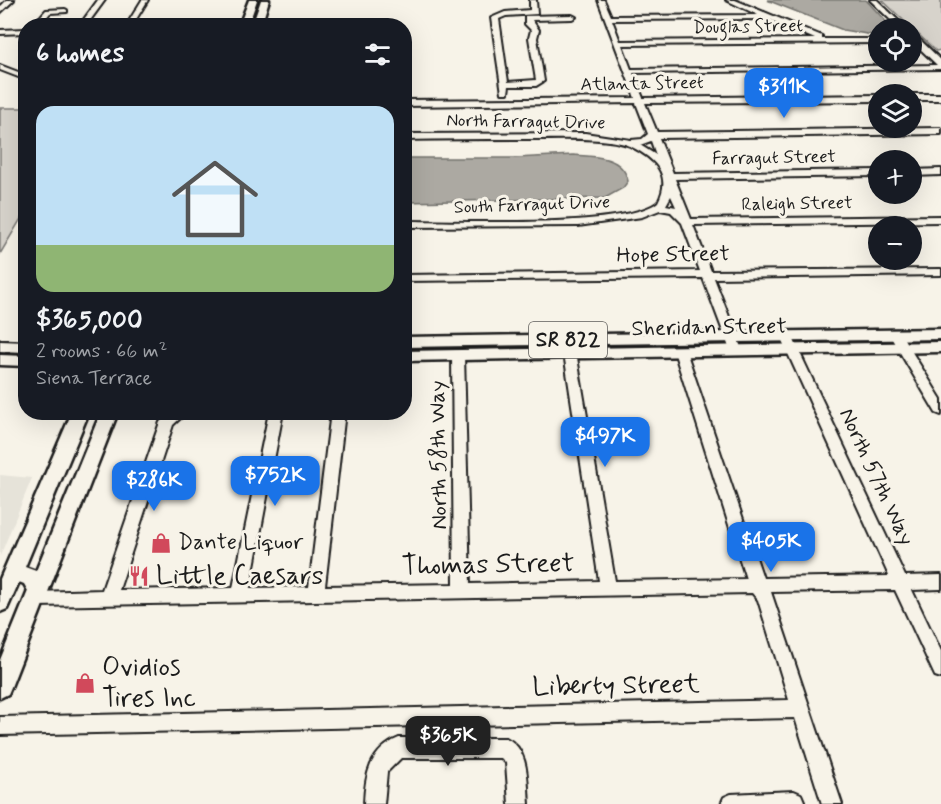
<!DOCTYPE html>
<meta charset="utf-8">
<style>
:root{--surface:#171b24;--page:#242831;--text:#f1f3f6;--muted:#9ea1a6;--line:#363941;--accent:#1a73e8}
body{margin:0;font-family:Mynerve,sans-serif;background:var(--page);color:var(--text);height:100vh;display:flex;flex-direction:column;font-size:22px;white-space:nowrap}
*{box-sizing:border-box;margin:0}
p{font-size:20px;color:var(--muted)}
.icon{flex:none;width:33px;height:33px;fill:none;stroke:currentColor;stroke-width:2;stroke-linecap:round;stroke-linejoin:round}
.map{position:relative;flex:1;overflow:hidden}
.side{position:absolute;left:18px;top:18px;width:394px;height:402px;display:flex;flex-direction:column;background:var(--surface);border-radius:24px;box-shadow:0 6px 24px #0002}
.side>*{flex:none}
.fabs{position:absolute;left:868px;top:18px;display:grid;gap:12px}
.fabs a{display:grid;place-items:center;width:54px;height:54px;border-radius:50%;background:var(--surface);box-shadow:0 6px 24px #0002;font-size:30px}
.price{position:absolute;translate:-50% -51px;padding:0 14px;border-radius:12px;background:var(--accent);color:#fff;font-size:20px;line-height:39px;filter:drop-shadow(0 2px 3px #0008)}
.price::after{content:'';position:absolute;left:50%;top:36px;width:18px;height:14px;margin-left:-9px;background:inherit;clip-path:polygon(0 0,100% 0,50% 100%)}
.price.on{background:#222;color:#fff}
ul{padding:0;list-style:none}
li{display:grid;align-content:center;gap:12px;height:318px;padding:0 18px}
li+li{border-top:2px solid var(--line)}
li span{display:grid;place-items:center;height:186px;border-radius:18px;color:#555}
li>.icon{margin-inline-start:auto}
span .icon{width:108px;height:108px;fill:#fffc;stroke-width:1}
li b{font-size:26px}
h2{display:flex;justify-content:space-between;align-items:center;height:72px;padding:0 18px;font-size:26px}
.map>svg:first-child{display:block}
.built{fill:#e6e3d9}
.green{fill:#d7d3cb;stroke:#7a7874;stroke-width:1.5}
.water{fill:#aca9a2;stroke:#72716c;stroke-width:1.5}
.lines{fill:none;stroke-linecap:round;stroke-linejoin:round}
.minor-casing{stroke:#1c1c1c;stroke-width:4}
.major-casing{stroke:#1c1c1c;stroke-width:5}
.minor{fill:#f7f3e8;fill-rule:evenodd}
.major{fill:#f7f3e8;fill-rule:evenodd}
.labels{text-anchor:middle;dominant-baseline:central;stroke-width:6;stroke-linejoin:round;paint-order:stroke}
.far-street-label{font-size:18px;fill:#1c1c1c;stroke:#f7f3e8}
.shield{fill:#f7f3e8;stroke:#5e5c59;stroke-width:1.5}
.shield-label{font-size:21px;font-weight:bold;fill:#1c1c1c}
.street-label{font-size:22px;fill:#1c1c1c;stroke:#f7f3e8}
.poi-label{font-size:22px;fill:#1c1c1c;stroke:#f7f3e8;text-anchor:start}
.near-street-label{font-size:27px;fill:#1c1c1c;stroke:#f7f3e8}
.near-poi-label{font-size:27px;fill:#1c1c1c;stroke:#f7f3e8;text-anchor:start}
</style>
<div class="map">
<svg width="941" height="804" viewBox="0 0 941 804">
<rect width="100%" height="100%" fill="#f7f3e8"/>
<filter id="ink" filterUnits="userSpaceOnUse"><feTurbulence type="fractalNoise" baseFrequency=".0167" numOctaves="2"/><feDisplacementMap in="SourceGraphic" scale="12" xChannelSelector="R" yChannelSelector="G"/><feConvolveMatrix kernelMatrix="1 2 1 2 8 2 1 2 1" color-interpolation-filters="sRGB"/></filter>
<g filter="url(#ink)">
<!-- built -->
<polygon class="built" points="0,475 32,478 0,556"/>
<!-- green -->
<g class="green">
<polygon points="882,0 941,0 941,50 936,51"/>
<polygon points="0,108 25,108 25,212 0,254"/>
</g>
<!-- water -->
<g class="water">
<polygon points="767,0 866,0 892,28 879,28 879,36 843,30"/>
<path d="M573 155C594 156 623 156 628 181L623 188 605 198 405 202V158H515Z"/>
</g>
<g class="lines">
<!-- minor casing -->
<g class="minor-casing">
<g id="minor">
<polygon points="7,0 14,0 0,13 0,7"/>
<polygon points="98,0 105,0 86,26 79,26"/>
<polygon points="142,0 148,0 135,21 129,21"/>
<polygon points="530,0 536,0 537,14 506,16 499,19 508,82 536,80 529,38 531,30 525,24 525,16 572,15 576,17 572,19 532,20 539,30 537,38 544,81 536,86 509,86 508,93 502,93 491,18 505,12 530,10"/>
<path d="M598 0H604L611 16 758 15 726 0H735L822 36V39H879V43L622 45 631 69 937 65 912 41V35H915L941 60V69L633 73 643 98 879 95V101L645 103 657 132 941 128V134L659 138 673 173 879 170V176L675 179 691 219 941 216V222L693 225 711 271 941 269V275L714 278 742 350 736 354 730 350 703 278 405 281V275L700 271 682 223 671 212 660 210 642 217 578 226 405 227V221C453 221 626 229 658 202 673 174 654 158 630 146 609 137 562 139 538 139 494 139 449 139 405 140V134L585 133 631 140 642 139 648 134 636 103 405 106V100L635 98ZM768 19 815 39 620 41 612 20ZM651 141 656 155 640 145ZM671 196 676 207 666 205Z"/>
<polygon points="870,0 877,0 906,28 899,28"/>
<polygon points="65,9 67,10 67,12 50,13 39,26 32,26 46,10"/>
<polygon points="26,29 26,33 0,34 0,30"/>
<polygon points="0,65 26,75 26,80 0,70"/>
<rect x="912" y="94" width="29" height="6"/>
<polygon points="941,169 941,175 912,176 912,170"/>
<polygon points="895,330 899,331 941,399 941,415 936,413 889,334"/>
<polygon points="786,332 792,336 905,576 941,575 941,589 912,590 941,651 941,678 935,676 895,590 771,592 842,804 822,804 795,718 0,735 0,717 789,700 758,600 752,593 36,606 30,604 28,599 30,594 36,592 102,590 160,422 170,412 187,412 173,425 119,590 233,588 269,412 283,412 250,588 309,587 331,412 345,412 325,586 454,584 452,355 458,351 464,355 470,584 599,581 562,340 568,336 574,340 615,581 746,579 674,351 680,347 686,351 763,578 889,576 780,336"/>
<path d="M399 738H506C530 749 527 782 529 804H509L506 763 501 758H401L387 772 384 804H364C365 775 370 750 399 738Z"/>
<polygon points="794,791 801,794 804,801 803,804 721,804 724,797 731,794"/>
</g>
</g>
<!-- major casing -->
<g class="major-casing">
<g id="major">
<polygon points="249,0 257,0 248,26 239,26"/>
<polygon points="261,0 269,0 261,26 252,26"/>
<polygon points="941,329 941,339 405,347 405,337"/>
<polygon points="0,341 26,342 26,352 0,351"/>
<polygon points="941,342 941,352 405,361 405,351"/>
<polygon points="0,355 26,356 26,366 0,365"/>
<polygon points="72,412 89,412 25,567 36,571 101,412 118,412 11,687 8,694 0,698 0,660 28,591 24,584 19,582 7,609 0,612 0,579"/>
</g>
</g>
<!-- minor -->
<use href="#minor" class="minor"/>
<!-- major -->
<use href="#major" class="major"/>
</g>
</g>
<!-- icons -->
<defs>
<g id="shop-bare" transform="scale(1.62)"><path d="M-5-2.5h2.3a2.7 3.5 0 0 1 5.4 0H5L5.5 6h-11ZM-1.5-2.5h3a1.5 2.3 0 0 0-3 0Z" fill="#d1495b" stroke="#f7f3e8" stroke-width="2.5" paint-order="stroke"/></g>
<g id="restaurant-bare" transform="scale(1.62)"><path d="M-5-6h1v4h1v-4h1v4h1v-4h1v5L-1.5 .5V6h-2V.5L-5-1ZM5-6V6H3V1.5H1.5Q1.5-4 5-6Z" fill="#d1495b" stroke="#f7f3e8" stroke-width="2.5" paint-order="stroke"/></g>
</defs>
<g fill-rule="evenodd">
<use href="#shop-bare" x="161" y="543"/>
<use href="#restaurant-bare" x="139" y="576"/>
<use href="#shop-bare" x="85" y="683"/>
</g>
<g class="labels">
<!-- far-street labels -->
<g class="far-street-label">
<text transform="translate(748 27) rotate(-1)">Douglas Street</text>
<text transform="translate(642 84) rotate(-1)">Atlanta Street</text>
<text transform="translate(526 122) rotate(1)">North Farragut Drive</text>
<text transform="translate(774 158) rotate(-1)">Farragut Street</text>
<text transform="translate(797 204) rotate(-1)">Raleigh Street</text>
<text transform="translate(532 205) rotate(-2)">South Farragut Drive</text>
</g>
<!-- shield labels -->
<rect class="shield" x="529" y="322" width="78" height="36" rx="4.5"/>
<g class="shield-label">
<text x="568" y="340">SR 822</text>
</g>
<!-- street labels -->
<g class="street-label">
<text transform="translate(673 255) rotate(-1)">Hope Street</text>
<text transform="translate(709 328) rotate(-1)">Sheridan Street</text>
<text transform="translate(439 455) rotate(-91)">North 58th Way</text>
<text transform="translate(876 477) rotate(65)">North 57th Way</text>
</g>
<!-- poi labels -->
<g class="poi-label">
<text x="178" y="543">Dante Liquor</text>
</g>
<!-- near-street labels -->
<g class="near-street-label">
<text transform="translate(488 565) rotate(-1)">Thomas Street</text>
<text transform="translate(616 686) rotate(-1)">Liberty Street</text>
</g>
<!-- near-poi labels -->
<g class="near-poi-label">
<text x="156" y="576">Little Caesars</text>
<text x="102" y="667">Ovidios<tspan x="102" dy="31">Tires Inc</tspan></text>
</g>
</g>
</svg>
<div class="fabs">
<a><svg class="icon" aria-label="locate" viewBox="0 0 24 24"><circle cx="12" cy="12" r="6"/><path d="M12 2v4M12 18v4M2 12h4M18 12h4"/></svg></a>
<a><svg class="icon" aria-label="layers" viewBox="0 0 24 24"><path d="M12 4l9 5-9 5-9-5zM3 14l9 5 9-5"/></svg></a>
<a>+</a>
<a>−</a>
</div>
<b class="price" style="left:784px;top:119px">$311K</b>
<b class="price" style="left:605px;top:468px">$497K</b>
<b class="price" style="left:275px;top:507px">$752K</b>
<b class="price" style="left:154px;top:512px">$286K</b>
<b class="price" style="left:771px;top:573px">$405K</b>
<b class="price on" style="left:448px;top:767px">$365K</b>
<section class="side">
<h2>6 homes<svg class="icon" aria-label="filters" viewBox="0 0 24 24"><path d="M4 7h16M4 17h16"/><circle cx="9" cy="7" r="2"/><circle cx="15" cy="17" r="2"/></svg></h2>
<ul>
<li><span style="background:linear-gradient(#bfe0f5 75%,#8fb573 0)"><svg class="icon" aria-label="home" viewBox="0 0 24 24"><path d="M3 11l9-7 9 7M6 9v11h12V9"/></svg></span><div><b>$365,000</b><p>2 rooms · 66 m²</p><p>Siena Terrace</p></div></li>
</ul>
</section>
</div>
